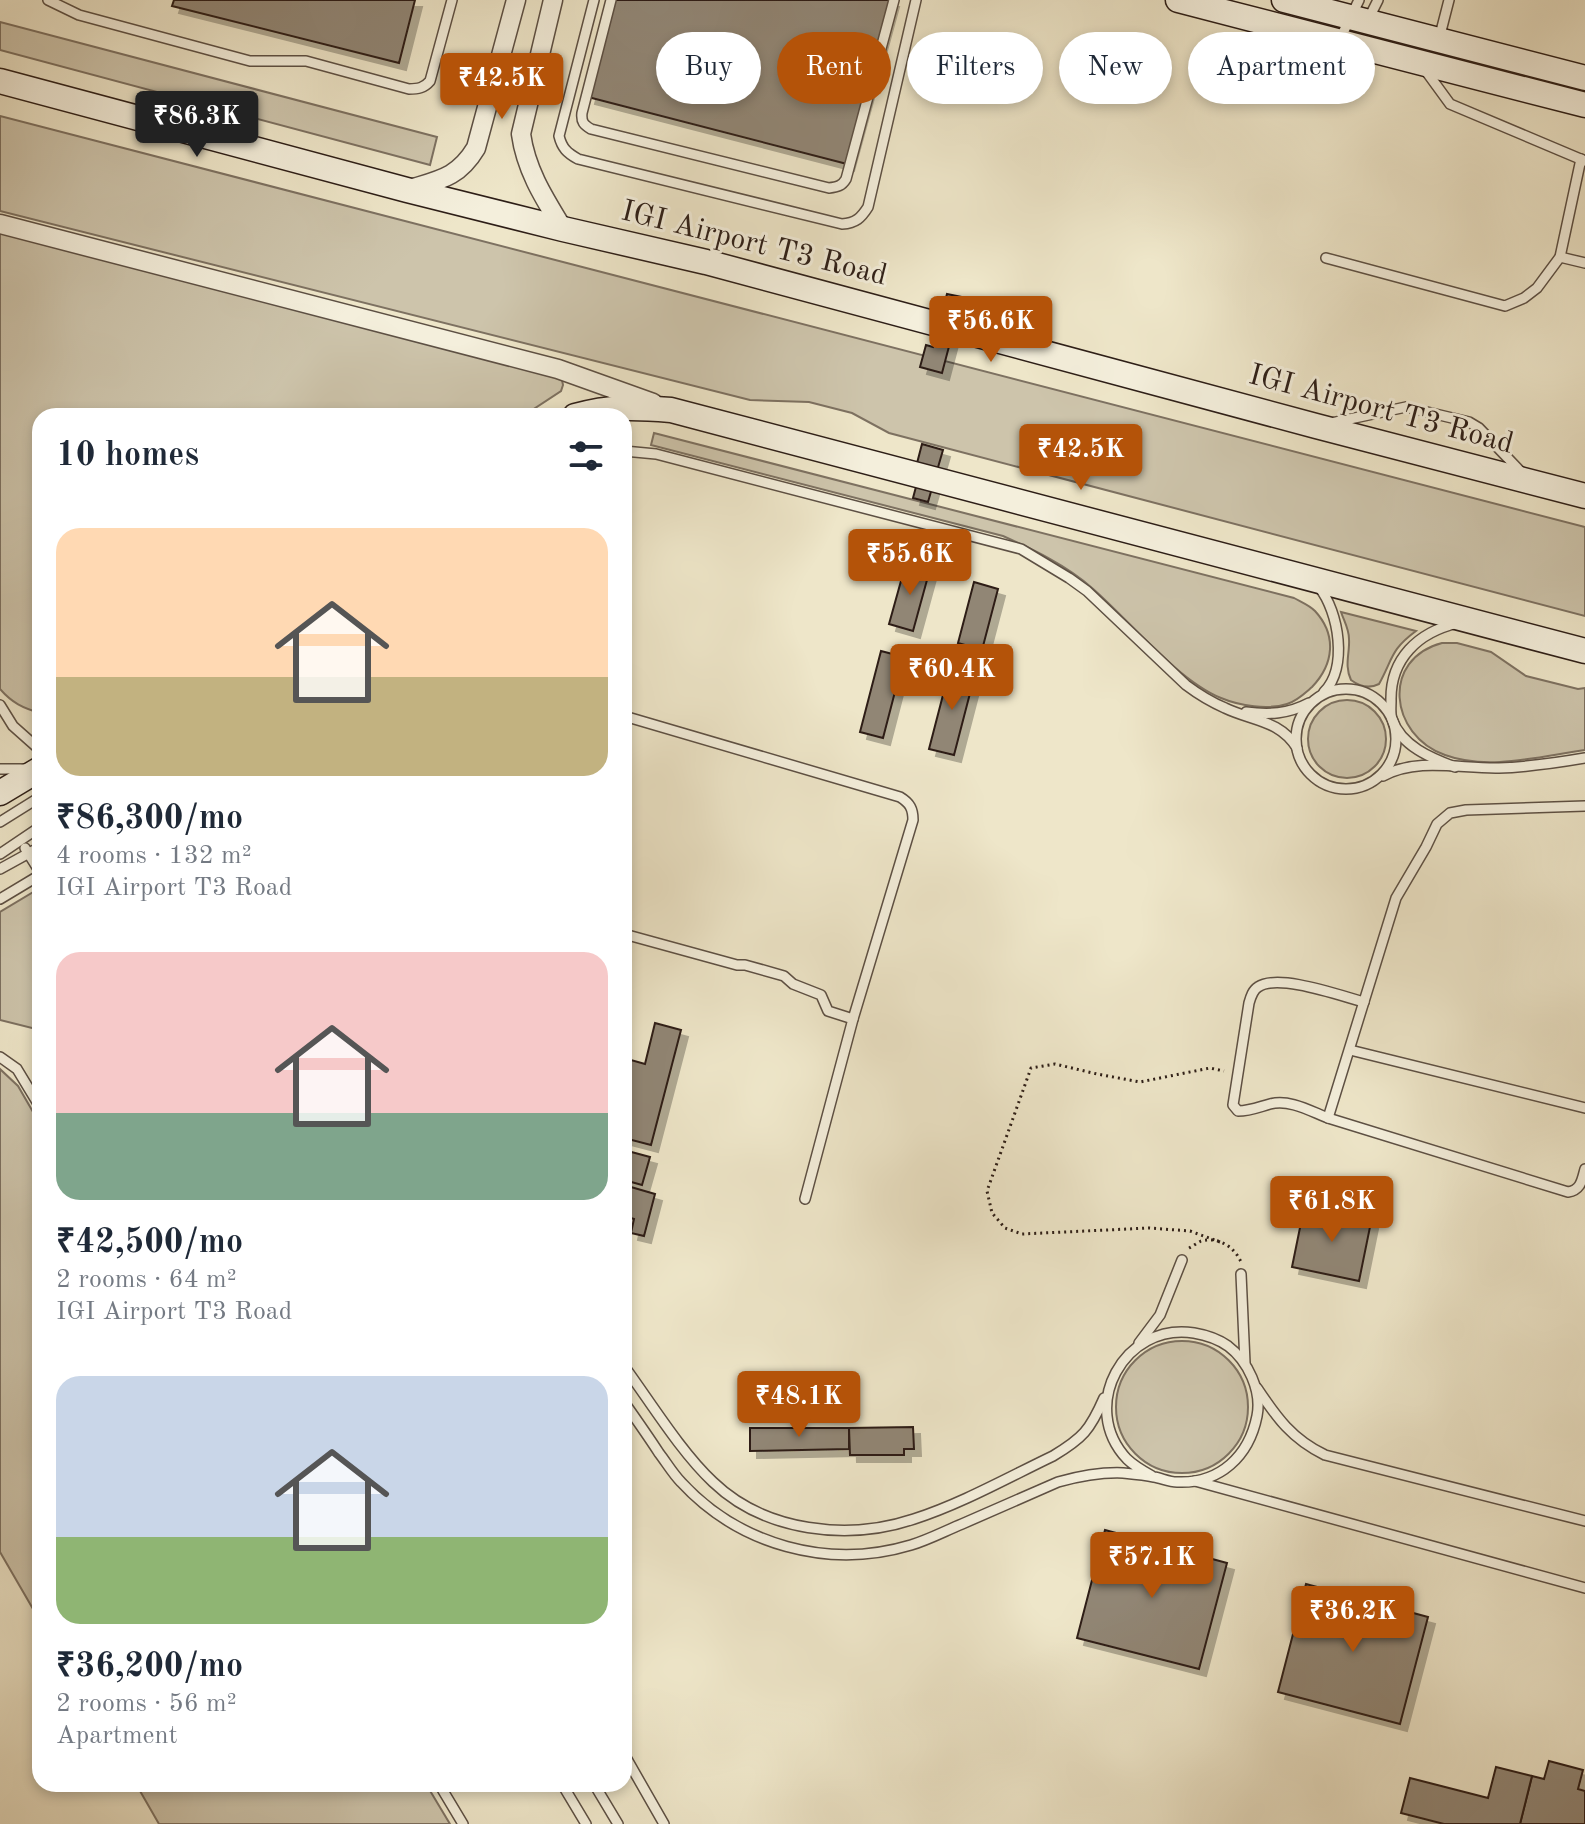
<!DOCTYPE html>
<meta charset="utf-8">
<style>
:root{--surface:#fff;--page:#f2f2f3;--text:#1f2937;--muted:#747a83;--accent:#b45309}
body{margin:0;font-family:"Old Standard TT",serif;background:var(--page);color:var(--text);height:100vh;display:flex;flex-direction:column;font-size:30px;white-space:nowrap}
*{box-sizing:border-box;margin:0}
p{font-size:26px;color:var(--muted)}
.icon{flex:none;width:44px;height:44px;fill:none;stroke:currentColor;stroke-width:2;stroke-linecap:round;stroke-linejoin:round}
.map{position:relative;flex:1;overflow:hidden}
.side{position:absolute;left:32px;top:408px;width:600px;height:1384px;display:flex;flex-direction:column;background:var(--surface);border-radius:24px;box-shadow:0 4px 12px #0003}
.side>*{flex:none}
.guide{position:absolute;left:656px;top:32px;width:760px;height:72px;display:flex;gap:16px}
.price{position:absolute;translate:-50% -68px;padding:0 18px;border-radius:8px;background:var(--accent);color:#fff;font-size:26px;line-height:52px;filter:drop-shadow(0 2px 4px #0008)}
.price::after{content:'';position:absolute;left:50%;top:48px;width:24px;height:18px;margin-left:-12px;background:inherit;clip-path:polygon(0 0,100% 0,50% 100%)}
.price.current{background:#222;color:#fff}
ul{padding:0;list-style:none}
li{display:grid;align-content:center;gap:16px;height:424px;padding:0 24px}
li span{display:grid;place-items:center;height:248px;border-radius:24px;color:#555}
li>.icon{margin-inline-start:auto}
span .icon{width:144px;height:144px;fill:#fffc;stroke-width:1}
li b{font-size:34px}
h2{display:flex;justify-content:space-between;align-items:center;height:96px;padding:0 24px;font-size:34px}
.pill{padding:0 28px;border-radius:36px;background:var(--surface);box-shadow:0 4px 12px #0003;font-size:28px;line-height:72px}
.pill.current{background:var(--accent);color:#fff}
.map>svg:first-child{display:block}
.green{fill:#cdc4ab;stroke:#7d7161;stroke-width:2}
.building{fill:#918674;stroke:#2d1e17;stroke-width:2;filter:url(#shadow)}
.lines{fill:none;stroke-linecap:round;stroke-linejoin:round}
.lane-casing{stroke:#5d5044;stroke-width:12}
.street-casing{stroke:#5d5044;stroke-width:21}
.secondary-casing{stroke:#2d1e17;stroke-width:27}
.path{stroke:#2d1e17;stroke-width:3;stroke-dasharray:2 4;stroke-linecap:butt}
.lane{stroke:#f4efdc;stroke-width:9}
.street{stroke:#f4efdc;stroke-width:18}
.secondary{stroke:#f4efdc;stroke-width:24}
.labels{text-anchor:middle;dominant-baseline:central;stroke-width:6;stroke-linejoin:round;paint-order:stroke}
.street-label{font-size:30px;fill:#2d1e17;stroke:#f4efdc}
</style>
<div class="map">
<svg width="1585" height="1824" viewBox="0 0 1585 1824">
<defs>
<filter id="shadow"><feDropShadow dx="7" dy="7" stdDeviation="0" flood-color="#0004"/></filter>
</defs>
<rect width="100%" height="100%" fill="#eee6c9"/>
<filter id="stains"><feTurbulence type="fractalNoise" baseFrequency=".0025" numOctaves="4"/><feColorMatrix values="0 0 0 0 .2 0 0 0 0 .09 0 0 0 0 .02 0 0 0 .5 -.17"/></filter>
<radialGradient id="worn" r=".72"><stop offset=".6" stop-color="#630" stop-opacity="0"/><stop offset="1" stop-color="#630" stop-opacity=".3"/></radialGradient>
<!-- green -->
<g class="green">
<polygon points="0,22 437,137 430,165 0,50"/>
<polygon points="0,116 1585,527 1585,616 889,433 852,413 809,402 750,400 0,211"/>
<path d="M0 231 556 377 562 380 563 385 561 391 523 416H40V713C23 708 12 703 0 689Z"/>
<path d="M654 433 1294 598C1301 602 1309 605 1315 611 1337 635 1334 664 1312 687 1305 693 1297 701 1287 704 1268 710 1240 706 1221 698 1177 680 1129 620 1092 588 1066 565 1034 550 1003 536L651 445Z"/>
<path d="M1341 612 1416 631C1390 650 1393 659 1379 684 1369 689 1359 686 1351 680 1344 665 1350 653 1349 639 1349 629 1344 621 1341 612Z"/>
<path d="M1442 643H1457L1491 652 1526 676 1578 689 1585 688V750C1541 756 1488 771 1445 755 1389 735 1381 659 1442 643Z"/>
<circle cx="1347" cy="739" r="39"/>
<polygon points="40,888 40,1030 0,1020 0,912"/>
<polygon points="0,1069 18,1086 40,1124 40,1621 0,1552"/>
<circle cx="1182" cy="1407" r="66"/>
<polygon points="136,1784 426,1784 450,1824 159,1824"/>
</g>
<!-- building -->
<g class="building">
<polygon points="174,0 415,0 399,63 172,6"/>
<polygon points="613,0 892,0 847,164 588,97"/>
<polygon points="947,294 962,297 942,373 920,367 926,345 933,347"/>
<polygon points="922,444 943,450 928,502 913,498 921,468 916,467"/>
<polygon points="906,563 930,569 913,631 889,624"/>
<polygon points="974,582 998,589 982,650 958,643"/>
<polygon points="881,651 904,657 883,738 860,732"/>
<polygon points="950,668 975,674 954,755 929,749"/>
<polygon points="655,1023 681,1030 651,1145 624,1138 624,1058 645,1064"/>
<polygon points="624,1150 650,1157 642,1185 624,1180"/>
<polygon points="624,1185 655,1194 644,1236 631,1233 634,1219 624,1216"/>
<polygon points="1304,1208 1371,1222 1359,1281 1292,1267"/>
<polygon points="913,1427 914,1449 904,1449 904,1455 850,1455 849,1428"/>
<polygon points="750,1428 849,1428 849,1449 750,1451"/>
<polygon points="1105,1530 1227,1563 1199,1669 1077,1638"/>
<polygon points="1306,1584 1428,1617 1400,1724 1278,1692"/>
<polygon points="1549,1761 1583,1770 1578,1789 1585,1791 1585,1824 1520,1824 1532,1776 1544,1779"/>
<polygon points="1496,1767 1532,1776 1520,1824 1444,1824 1401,1813 1410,1778 1488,1798"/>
</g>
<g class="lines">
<!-- lane casing -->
<g class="lane-casing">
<g id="lane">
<path d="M48 0 79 15 250 61H306L409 89C418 89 424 88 430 81L452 0"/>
<path d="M594 0 559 136C562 148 567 153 578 159L842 224C856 223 861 218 868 207L916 0"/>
<path d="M611 0 582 113C581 122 584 125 591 129L829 188C837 187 842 186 846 179L894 0"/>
<polyline points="1367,22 1378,0"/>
<polyline points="1439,39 1449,0"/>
<polyline points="1339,41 1359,0"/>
<polyline points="1423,67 1450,104 1585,161"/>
<polyline points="1560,257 1585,263"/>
<polyline points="1326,258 1505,306 1524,298 1537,288 1560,257 1581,159"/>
<polyline points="1331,423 1406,407 1469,422 1479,428 1523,474"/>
<path d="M624 451 656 454 1021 549 1069 578 1087 591 1186 685C1198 694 1211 702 1225 708 1252 721 1280 720 1297 748"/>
<path d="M1319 587C1339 612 1348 668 1324 692"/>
<circle cx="1346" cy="739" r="50"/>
<polyline points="0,705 13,726 40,750"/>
<path d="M1246 712C1269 715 1288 714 1309 703"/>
<path d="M624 716 900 797C910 803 913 809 913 820L853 1019 805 1199"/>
<path d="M1455 767C1431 758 1401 746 1392 719 1390 714 1391 707 1391 701 1390 659 1418 632 1458 623"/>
<polyline points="0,769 29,769"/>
<path d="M1383 776C1418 757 1461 769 1499 768 1528 767 1556 763 1585 758"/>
<polyline points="0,822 40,797"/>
<polyline points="25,848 40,872"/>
<polyline points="0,854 40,827"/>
<polyline points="0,869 40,847"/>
<polyline points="0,899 40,875"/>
<polyline points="624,934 737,965 745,965 784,976 793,984 821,995 828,1011 853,1019"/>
<path d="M1364 1002C1341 996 1278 973 1258 987 1253 990 1251 996 1249 1003L1233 1105 1238 1111C1250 1111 1259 1107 1270 1104 1290 1099 1310 1111 1328 1118L1568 1192C1581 1190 1582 1180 1585 1169"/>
<polyline points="1350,1050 1585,1108"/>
<polyline points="0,1057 17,1069 40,1107"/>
<polyline points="1328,1118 1396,898 1426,847 1437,824 1450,813 1466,810 1585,806"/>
<polyline points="1241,1274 1245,1363"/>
<polyline points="1139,1343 1160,1315 1182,1260"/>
<path d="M624 1366C651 1403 681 1452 713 1482 765 1532 848 1541 914 1519 961 1504 1009 1477 1053 1456 1083 1438 1090 1430 1104 1398"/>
<path d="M1257 1388C1277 1418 1292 1439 1325 1455L1585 1521"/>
<path d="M624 1402C636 1419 648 1436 659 1453 666 1462 673 1474 681 1482 739 1545 828 1570 911 1545 928 1540 945 1531 962 1524 994 1510 1026 1496 1058 1482 1080 1476 1100 1472 1123 1473 1133 1474 1144 1475 1154 1477 1161 1478 1169 1482 1177 1482 1220 1484 1249 1456 1257 1416 1262 1391 1248 1361 1228 1346 1218 1339 1206 1335 1194 1333 1124 1322 1078 1407 1127 1459 1134 1466 1143 1471 1152 1476"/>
<polyline points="1195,1481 1585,1588"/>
<polyline points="624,1754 664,1824"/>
<polyline points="439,1784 463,1824"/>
<polyline points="562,1784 586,1824"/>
<polyline points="594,1784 618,1824"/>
</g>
</g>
<!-- street casing -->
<g class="street-casing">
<g id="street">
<path d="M553 0 521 134C526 170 544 198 563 229"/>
<path d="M407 190C439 180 458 178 476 148L516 0"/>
<polyline points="0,224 558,369 653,403"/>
</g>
</g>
<!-- secondary casing -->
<g class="secondary-casing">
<g id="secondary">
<polyline points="1178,0 1585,105"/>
<polyline points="1284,0 1585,78"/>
<polyline points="0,81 407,190 563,229 706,262 1316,426 1585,496"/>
<path d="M575 416C611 406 634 407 671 410L1585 651"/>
<polyline points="0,793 40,769"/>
</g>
</g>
<!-- path -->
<g class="path">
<polyline points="1220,1242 1190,1231 1149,1228 1022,1234 1005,1228 992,1213 987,1191 1031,1068 1055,1064 1097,1074 1140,1082 1210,1068 1224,1071"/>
<path d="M1189 1248C1193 1246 1197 1243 1201 1241 1219 1236 1235 1248 1241 1262"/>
</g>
<!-- lane -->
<use href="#lane" class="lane"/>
<!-- street -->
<use href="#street" class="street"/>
<!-- secondary -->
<use href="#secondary" class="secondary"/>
</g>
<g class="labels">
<!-- street labels -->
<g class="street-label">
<text transform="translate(754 244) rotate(14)">IGI Airport T3 Road</text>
<text transform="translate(1381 410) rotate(15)">IGI Airport T3 Road</text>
</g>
</g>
<rect width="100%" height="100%" filter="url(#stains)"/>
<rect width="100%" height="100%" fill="url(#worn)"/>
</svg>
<b class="price" style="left:502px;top:121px">₹42.5K</b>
<b class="price current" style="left:197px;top:159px">₹86.3K</b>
<b class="price" style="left:991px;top:364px">₹56.6K</b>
<b class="price" style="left:1081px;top:492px">₹42.5K</b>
<b class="price" style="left:910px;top:597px">₹55.6K</b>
<b class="price" style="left:952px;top:712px">₹60.4K</b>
<b class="price" style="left:1332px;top:1244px">₹61.8K</b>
<b class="price" style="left:799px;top:1439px">₹48.1K</b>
<b class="price" style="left:1152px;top:1600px">₹57.1K</b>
<b class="price" style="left:1353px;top:1654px">₹36.2K</b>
<div class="guide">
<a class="pill">Buy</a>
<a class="pill current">Rent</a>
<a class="pill">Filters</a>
<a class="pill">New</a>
<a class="pill">Apartment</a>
</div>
<section class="side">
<h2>10 homes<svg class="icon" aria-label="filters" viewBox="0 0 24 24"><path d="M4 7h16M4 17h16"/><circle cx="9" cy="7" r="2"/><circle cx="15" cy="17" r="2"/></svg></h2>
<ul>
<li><span style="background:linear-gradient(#ffd9b3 60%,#c2b280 0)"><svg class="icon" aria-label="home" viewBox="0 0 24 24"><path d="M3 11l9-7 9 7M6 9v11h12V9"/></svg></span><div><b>₹86,300/mo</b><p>4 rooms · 132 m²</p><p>IGI Airport T3 Road</p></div></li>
<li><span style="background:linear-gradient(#f6c9c9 65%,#7fa58c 0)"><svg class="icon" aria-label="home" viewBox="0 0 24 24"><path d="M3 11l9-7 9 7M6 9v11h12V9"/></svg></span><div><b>₹42,500/mo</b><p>2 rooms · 64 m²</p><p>IGI Airport T3 Road</p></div></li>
<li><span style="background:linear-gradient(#c9d6e8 65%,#8fb573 0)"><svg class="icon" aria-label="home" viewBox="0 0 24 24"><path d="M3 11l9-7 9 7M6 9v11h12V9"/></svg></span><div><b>₹36,200/mo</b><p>2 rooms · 56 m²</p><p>Apartment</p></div></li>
</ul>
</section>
</div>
